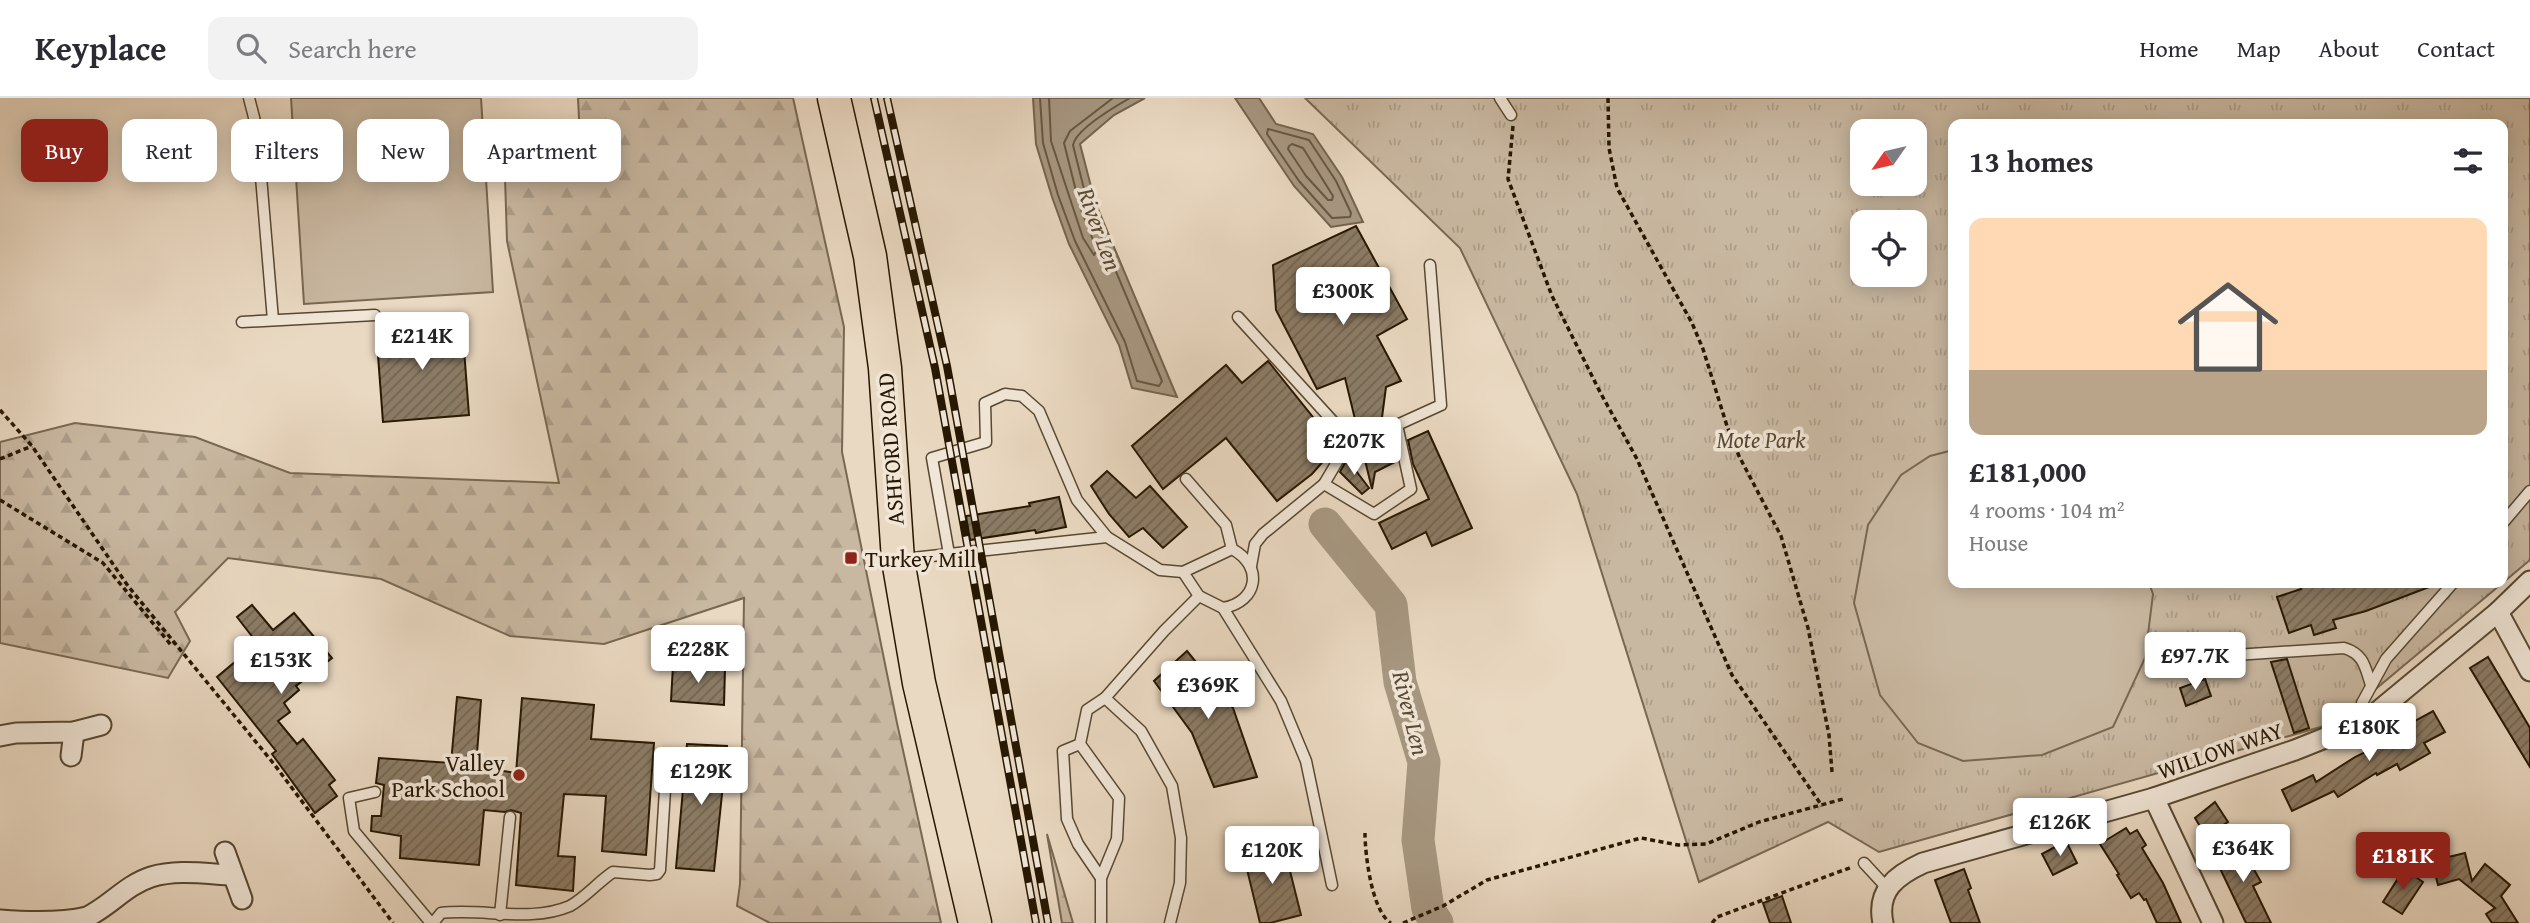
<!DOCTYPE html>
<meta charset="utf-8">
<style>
:root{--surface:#fff;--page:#f2f2f3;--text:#2b2b33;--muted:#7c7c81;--line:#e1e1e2;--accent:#8f2418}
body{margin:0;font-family:"Gentium Book Plus",serif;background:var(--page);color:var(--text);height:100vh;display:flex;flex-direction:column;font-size:26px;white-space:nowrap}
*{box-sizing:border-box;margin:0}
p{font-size:23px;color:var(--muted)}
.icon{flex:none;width:38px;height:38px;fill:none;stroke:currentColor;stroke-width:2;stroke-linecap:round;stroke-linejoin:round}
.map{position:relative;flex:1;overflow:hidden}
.sheet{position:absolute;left:1948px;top:21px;width:560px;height:469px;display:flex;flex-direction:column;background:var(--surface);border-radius:14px;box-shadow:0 4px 18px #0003}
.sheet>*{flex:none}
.guide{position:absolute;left:21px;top:21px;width:665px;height:63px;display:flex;gap:14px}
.needle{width:46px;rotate:236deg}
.tools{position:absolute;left:1850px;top:21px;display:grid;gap:14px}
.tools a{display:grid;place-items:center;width:77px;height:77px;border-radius:14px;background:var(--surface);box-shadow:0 4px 18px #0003;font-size:35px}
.price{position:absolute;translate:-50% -60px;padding:0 16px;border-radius:7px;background:#fff;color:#222;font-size:23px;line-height:46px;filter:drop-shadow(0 2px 4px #0008)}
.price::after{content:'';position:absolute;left:50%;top:42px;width:21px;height:16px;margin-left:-10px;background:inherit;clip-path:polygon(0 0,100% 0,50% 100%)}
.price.current{background:var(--accent);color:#fff}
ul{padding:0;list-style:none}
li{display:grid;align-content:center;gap:14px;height:371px;padding:0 21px}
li+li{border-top:2px solid var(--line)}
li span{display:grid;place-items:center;height:217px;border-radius:14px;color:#555}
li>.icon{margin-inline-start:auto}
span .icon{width:126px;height:126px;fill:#fffc;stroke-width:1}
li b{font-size:30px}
h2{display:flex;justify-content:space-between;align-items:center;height:84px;padding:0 21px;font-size:30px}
.pill{padding:0 24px;border-radius:14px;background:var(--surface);box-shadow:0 4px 18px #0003;font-size:24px;line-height:63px}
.pill.current{background:var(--accent);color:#fff}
header{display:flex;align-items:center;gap:42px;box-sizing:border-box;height:98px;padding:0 35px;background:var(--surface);border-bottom:2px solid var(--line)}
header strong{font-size:33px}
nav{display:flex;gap:38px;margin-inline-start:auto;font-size:24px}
.search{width:490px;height:63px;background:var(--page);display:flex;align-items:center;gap:18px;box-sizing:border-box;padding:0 24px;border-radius:14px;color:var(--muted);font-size:26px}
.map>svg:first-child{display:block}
.grass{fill:url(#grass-tufts);stroke:#786852;stroke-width:2;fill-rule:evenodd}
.forest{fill:url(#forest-firs);stroke:#786852;stroke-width:2}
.pitch{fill:#c9b8a1;stroke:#786852;stroke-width:2}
.water{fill:#a79781;stroke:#73644e;stroke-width:2}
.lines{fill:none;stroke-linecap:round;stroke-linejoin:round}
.shore{stroke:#665742;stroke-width:2}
.river{stroke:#a79781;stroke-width:33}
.building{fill:url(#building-hatch);stroke:#261702;stroke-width:2}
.service-casing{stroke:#574832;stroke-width:13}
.minor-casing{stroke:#574832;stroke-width:23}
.primary-casing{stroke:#261702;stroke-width:35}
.path{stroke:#261702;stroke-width:3.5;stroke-dasharray:5 3.5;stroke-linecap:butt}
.service{stroke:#f1e6d7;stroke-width:10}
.minor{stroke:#f1e6d7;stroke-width:19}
.primary{stroke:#ead9c2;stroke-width:32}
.rail-casing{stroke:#261702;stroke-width:8}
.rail{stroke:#f1e6d7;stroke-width:5;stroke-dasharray:16;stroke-linecap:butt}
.poi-dot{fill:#8f2418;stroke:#f1e6d7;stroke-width:2.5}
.labels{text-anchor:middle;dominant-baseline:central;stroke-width:7;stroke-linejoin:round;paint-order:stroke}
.park-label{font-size:23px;font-style:italic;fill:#574732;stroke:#f1e6d7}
.street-label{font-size:23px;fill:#261702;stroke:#f1e6d7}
.poi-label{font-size:23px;fill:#261702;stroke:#f1e6d7;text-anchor:start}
.water-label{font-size:24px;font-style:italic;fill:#5a4a35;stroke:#f1e6d7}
</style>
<header>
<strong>Keyplace</strong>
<div class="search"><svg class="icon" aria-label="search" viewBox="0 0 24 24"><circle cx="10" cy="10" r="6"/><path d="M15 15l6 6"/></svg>Search here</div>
<nav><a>Home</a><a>Map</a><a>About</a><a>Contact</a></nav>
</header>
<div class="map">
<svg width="2530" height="825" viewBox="0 0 2530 825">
<defs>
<pattern id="grass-tufts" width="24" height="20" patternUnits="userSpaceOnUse" patternTransform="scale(1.75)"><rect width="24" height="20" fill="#c9b8a1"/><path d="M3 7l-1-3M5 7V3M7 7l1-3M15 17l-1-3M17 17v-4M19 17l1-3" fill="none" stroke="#ac9d89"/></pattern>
<pattern id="forest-firs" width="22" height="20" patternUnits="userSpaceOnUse" patternTransform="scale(1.75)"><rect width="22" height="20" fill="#c9b8a1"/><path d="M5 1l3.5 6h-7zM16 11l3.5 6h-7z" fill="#ac9d89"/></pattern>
<pattern id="building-hatch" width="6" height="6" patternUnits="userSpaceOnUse" patternTransform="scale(1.75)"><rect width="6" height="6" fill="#8c7c66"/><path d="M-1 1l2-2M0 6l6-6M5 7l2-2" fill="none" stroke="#726552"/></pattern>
</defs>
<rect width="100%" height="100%" fill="#ead9c2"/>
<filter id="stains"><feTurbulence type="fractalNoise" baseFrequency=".00286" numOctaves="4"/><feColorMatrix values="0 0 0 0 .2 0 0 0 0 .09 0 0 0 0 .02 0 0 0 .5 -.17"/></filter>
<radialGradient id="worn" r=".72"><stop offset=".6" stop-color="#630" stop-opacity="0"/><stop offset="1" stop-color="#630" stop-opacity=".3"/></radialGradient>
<!-- grass -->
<path class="grass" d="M1305 0H2530V462L2335 625 1879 754 1828 724 1699 784 1577 396 1460 150ZM1953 26H2502V485H1953ZM1862 33H1914V86H1862ZM1862 124H1914V177H1862Z"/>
<!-- forest -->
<g class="forest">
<polygon points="578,0 793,0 844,229 842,354 897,625 941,825 770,825 737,808 740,786 744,500 604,546 510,538 381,481 228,460 175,514 190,543 168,580 0,545 0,344 75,325 195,339 290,375 559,385 507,143 504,48 580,41"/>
<polygon points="1047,736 1073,825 1062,825"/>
</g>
<!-- pitch -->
<g class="pitch">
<polygon points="291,0 481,0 493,194 304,206"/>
<polygon points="1953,352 1953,485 2149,485 2153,496 2145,560 2113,629 2042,657 1963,663 1918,645 1880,597 1854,505 1868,427 1901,377 1930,358"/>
</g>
<!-- water -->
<g class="water">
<polygon points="1033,0 1145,0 1114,17 1080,46 1095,104 1177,299 1132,290 1119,247 1069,146 1052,99 1036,46"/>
<polygon points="1235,0 1259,0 1276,26 1313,36 1342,79 1363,124 1331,129 1294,88"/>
</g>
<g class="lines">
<!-- shore -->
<g class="shore">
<path d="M1040 0 1043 45 1058 97 1075 143 1125 244 1137 283 1159 288 1162 283 1088 107 1073 47C1076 31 1116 8 1130 0"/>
<polyline points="1049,0 1051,43 1083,140 1094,157 1097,152 1080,109 1064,45 1070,33 1113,0"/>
<polygon points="1268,31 1309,42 1336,83 1351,115 1350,119 1332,120 1299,83 1267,36"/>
<polygon points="1292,46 1303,50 1333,98 1332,102 1328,102 1306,78 1288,51 1289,48"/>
</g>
<!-- river -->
<polyline class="river" points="1325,426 1391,507 1400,584 1424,664 1418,742 1428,811 1437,825"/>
</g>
<!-- building -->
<g class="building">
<polygon points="1356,128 1407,221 1377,238 1401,283 1386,289 1377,357 1394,349 1397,363 1375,374 1372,391 1345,280 1317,291 1276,212 1273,167"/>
<polygon points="462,225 469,317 383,324 376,231"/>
<polygon points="1268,263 1337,349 1329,363 1326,360 1312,376 1277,403 1226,340 1163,391 1132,348 1226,267 1242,285"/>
<polygon points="1428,333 1472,430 1432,448 1426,434 1392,451 1379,425 1429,401 1413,366 1408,342"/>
<polygon points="1347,361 1369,390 1362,396 1340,374"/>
<polygon points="1107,373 1136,400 1150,388 1187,429 1163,450 1143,430 1129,439 1109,416 1091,388"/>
<polygon points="1059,399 1066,429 1036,435 1035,432 970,442 966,418 1030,408 1029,405"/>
<polygon points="2299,485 2437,485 2437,486 2366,513 2333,522 2336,530 2314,537 2311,527 2289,535 2277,499 2301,491"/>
<polygon points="252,507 273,532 294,515 332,560 296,588 299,592 284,605 290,614 278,623 297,646 303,641 335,682 329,687 337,698 315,715 272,656 276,653 217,579 254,548 251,543 254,541 237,519"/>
<polygon points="1187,553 1233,610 1257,679 1214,689 1192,635 1154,583"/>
<polygon points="2488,559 2530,630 2530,669 2470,570"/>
<polygon points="2287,561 2309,630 2294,635 2271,564"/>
<polygon points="673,567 725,570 724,607 671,603"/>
<polygon points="2205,581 2211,598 2186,608 2180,590"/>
<polygon points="457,599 481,602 476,669 516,675 522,600 594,607 591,641 654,645 646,757 602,753 606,698 564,696 558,758 575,759 573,793 516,787 521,715 511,712 505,714 484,712 479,767 400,760 401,738 371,733 372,718 381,718 384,687 376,685 379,660 451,665"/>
<polygon points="2433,613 2445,634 2424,645 2430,655 2400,672 2397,666 2377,677 2376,675 2338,699 2334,693 2292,713 2282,692 2313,677 2316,684 2355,659 2404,635 2402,630"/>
<polygon points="687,646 727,648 714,773 676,770"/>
<polygon points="2215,704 2228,724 2206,738 2195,720"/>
<polygon points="2126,730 2130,736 2137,732 2146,747 2142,750 2163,785 2181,825 2157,825 2146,801 2144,802 2139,795 2131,800 2117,777 2119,776 2100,746"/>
<polygon points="2066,743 2077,765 2053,777 2042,756"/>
<polygon points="2245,745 2252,759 2248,761 2261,784 2253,788 2271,825 2246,825 2215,760"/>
<polygon points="1284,749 1301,817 1270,825 1260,825 1244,759"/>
<polygon points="2465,755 2472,783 2485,766 2510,787 2501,798 2518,825 2492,825 2486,816 2495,810 2459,781 2438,787 2432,763"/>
<polygon points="1964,771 1971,790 1968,792 1980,825 1951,825 1935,782"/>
<polygon points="2404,771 2423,784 2402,816 2383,804"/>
<polygon points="1782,798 1791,825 1770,825 1763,805"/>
</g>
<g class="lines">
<!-- service casing -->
<g class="service-casing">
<g id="service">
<polyline points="249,0 257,31 273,222"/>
<polyline points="1500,0 1511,17"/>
<polyline points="1238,219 1350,342 1324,386"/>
<polyline points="242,224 375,217"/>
<path d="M1186 381 1226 427 1232 451C1264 468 1258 504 1223 510L1199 498 1183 474 1232 451"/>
<polyline points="2502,426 2530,393"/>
<polyline points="949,456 932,360 986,344 985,305 1005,296 1022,298 1039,313 1077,402 1107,439"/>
<polyline points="903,461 1107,439 1160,472 1183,474"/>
<polyline points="1251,468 1255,446 1263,436 1324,386 1374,416 1411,391 1397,327 1441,307 1430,167"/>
<polyline points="1223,510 1281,603 1306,663 1332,787"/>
<path d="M2235 557 2344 550C2364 556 2365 569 2371 587"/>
<polyline points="1105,600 1141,633 1172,688 1181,740 1180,785 1170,825"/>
<polyline points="2365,623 2362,605 2386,561 2453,485"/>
<polyline points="1080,646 1063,653 1067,721 1078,746 1101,780"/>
<polyline points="375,694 349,700 354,733 431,825"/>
<polyline points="1864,765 1888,791"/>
<polyline points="500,817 510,719"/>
<path d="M433 825 441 815C484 810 530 825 570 808 586 799 598 784 613 774L650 777 657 776 660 772 666 676"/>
<polyline points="1101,825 1101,780 1117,741 1119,700 1080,646 1087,612 1105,600 1164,533 1199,498"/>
</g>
</g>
<!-- minor casing -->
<g class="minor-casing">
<g id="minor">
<polyline points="2498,514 2530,573"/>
<polyline points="0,638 16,635 74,634 101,627"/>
<polyline points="71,658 74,634"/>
<polyline points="2154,700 2213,825"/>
<polyline points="225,754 242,801"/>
<path d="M0 822C26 824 62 825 87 819 110 808 126 787 151 779 177 771 207 776 233 777"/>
<path d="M1883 825C1876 792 1897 777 1923 765L2154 700 2295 652 2365 624 2498 514 2530 483"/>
</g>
</g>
<!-- primary casing -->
<g class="primary-casing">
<polyline id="primary" points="834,0 870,158 885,270 898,462 919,585 975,825"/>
</g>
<!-- path -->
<g class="path">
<polyline points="1608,0 1609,50 1617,90 1692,225 1703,251 1727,328 1739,358 1781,438 1808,530 1829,637 1832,674"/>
<polyline points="1513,28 1508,81 1552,198 1600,294 1637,361 1732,577 1822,708"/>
<polyline points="0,312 32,348 128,488 274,666 393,825"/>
<polyline points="0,361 32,348"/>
<polyline points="0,402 103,465 171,547 175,544"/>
<path d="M1365 735C1365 757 1372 814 1391 825"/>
<polyline points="1403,825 1443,808 1487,782 1641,740 1678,747 1706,746 1759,724 1843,701"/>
<polyline points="1712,825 1717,819 1852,769"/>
</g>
<!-- service -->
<use href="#service" class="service"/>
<!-- minor -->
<use href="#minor" class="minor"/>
<!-- primary -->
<use href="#primary" class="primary"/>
<!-- rail casing -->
<g class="rail-casing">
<g id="rail">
<polyline points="874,0 935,270 1036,825"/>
<polyline points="887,0 947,268 1048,825"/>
</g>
</g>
<!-- rail -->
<use href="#rail" class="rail"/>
</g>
<!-- markers -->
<g class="poi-dot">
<rect x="844" y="453" width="14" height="14" rx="3.5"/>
<circle cx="519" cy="677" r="7"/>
</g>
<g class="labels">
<!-- park labels -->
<g class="park-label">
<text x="1761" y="341">Mote Park</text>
</g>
<!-- street labels -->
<g class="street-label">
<text transform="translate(890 351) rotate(-94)">ASHFORD ROAD</text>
<text transform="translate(2220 652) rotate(-19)">WILLOW WAY</text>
</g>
<!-- poi labels -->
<g class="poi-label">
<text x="865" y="460">Turkey Mill</text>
<text x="505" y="664" text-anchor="end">Valley<tspan x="505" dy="26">Park School</tspan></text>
</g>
<!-- water labels -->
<g class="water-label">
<text transform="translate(1100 131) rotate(70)">River Len</text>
<text transform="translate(1411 615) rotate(76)">River Len</text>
</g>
</g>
<rect width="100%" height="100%" filter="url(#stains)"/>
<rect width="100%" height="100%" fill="url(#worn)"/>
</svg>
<div class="tools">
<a><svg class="needle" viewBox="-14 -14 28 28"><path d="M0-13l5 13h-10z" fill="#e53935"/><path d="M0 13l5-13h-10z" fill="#7c7c81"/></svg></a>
<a><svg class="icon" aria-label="locate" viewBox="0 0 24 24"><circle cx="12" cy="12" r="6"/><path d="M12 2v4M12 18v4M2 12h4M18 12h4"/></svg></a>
</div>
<b class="price" style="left:1343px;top:229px">£300K</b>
<b class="price" style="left:422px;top:274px">£214K</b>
<b class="price" style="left:1354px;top:379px">£207K</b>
<b class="price" style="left:698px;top:587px">£228K</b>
<b class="price" style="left:2195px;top:594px">£97.7K</b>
<b class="price" style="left:281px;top:598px">£153K</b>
<b class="price" style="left:1208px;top:623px">£369K</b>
<b class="price" style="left:2369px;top:665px">£180K</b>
<b class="price" style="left:701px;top:709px">£129K</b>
<b class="price" style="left:2060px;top:760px">£126K</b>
<b class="price" style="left:2243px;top:786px">£364K</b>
<b class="price" style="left:1272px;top:788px">£120K</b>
<b class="price current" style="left:2403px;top:794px">£181K</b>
<div class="guide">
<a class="pill current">Buy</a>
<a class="pill">Rent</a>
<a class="pill">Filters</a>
<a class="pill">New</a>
<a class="pill">Apartment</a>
</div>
<section class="sheet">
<h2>13 homes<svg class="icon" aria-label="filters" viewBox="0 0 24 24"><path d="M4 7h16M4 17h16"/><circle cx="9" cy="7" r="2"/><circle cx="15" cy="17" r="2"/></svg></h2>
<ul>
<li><span style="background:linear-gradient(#ffd9b3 70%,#b9a48a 0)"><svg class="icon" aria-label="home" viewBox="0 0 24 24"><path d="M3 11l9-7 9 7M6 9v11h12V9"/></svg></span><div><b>£181,000</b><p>4 rooms · 104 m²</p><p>House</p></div></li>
</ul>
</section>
</div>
